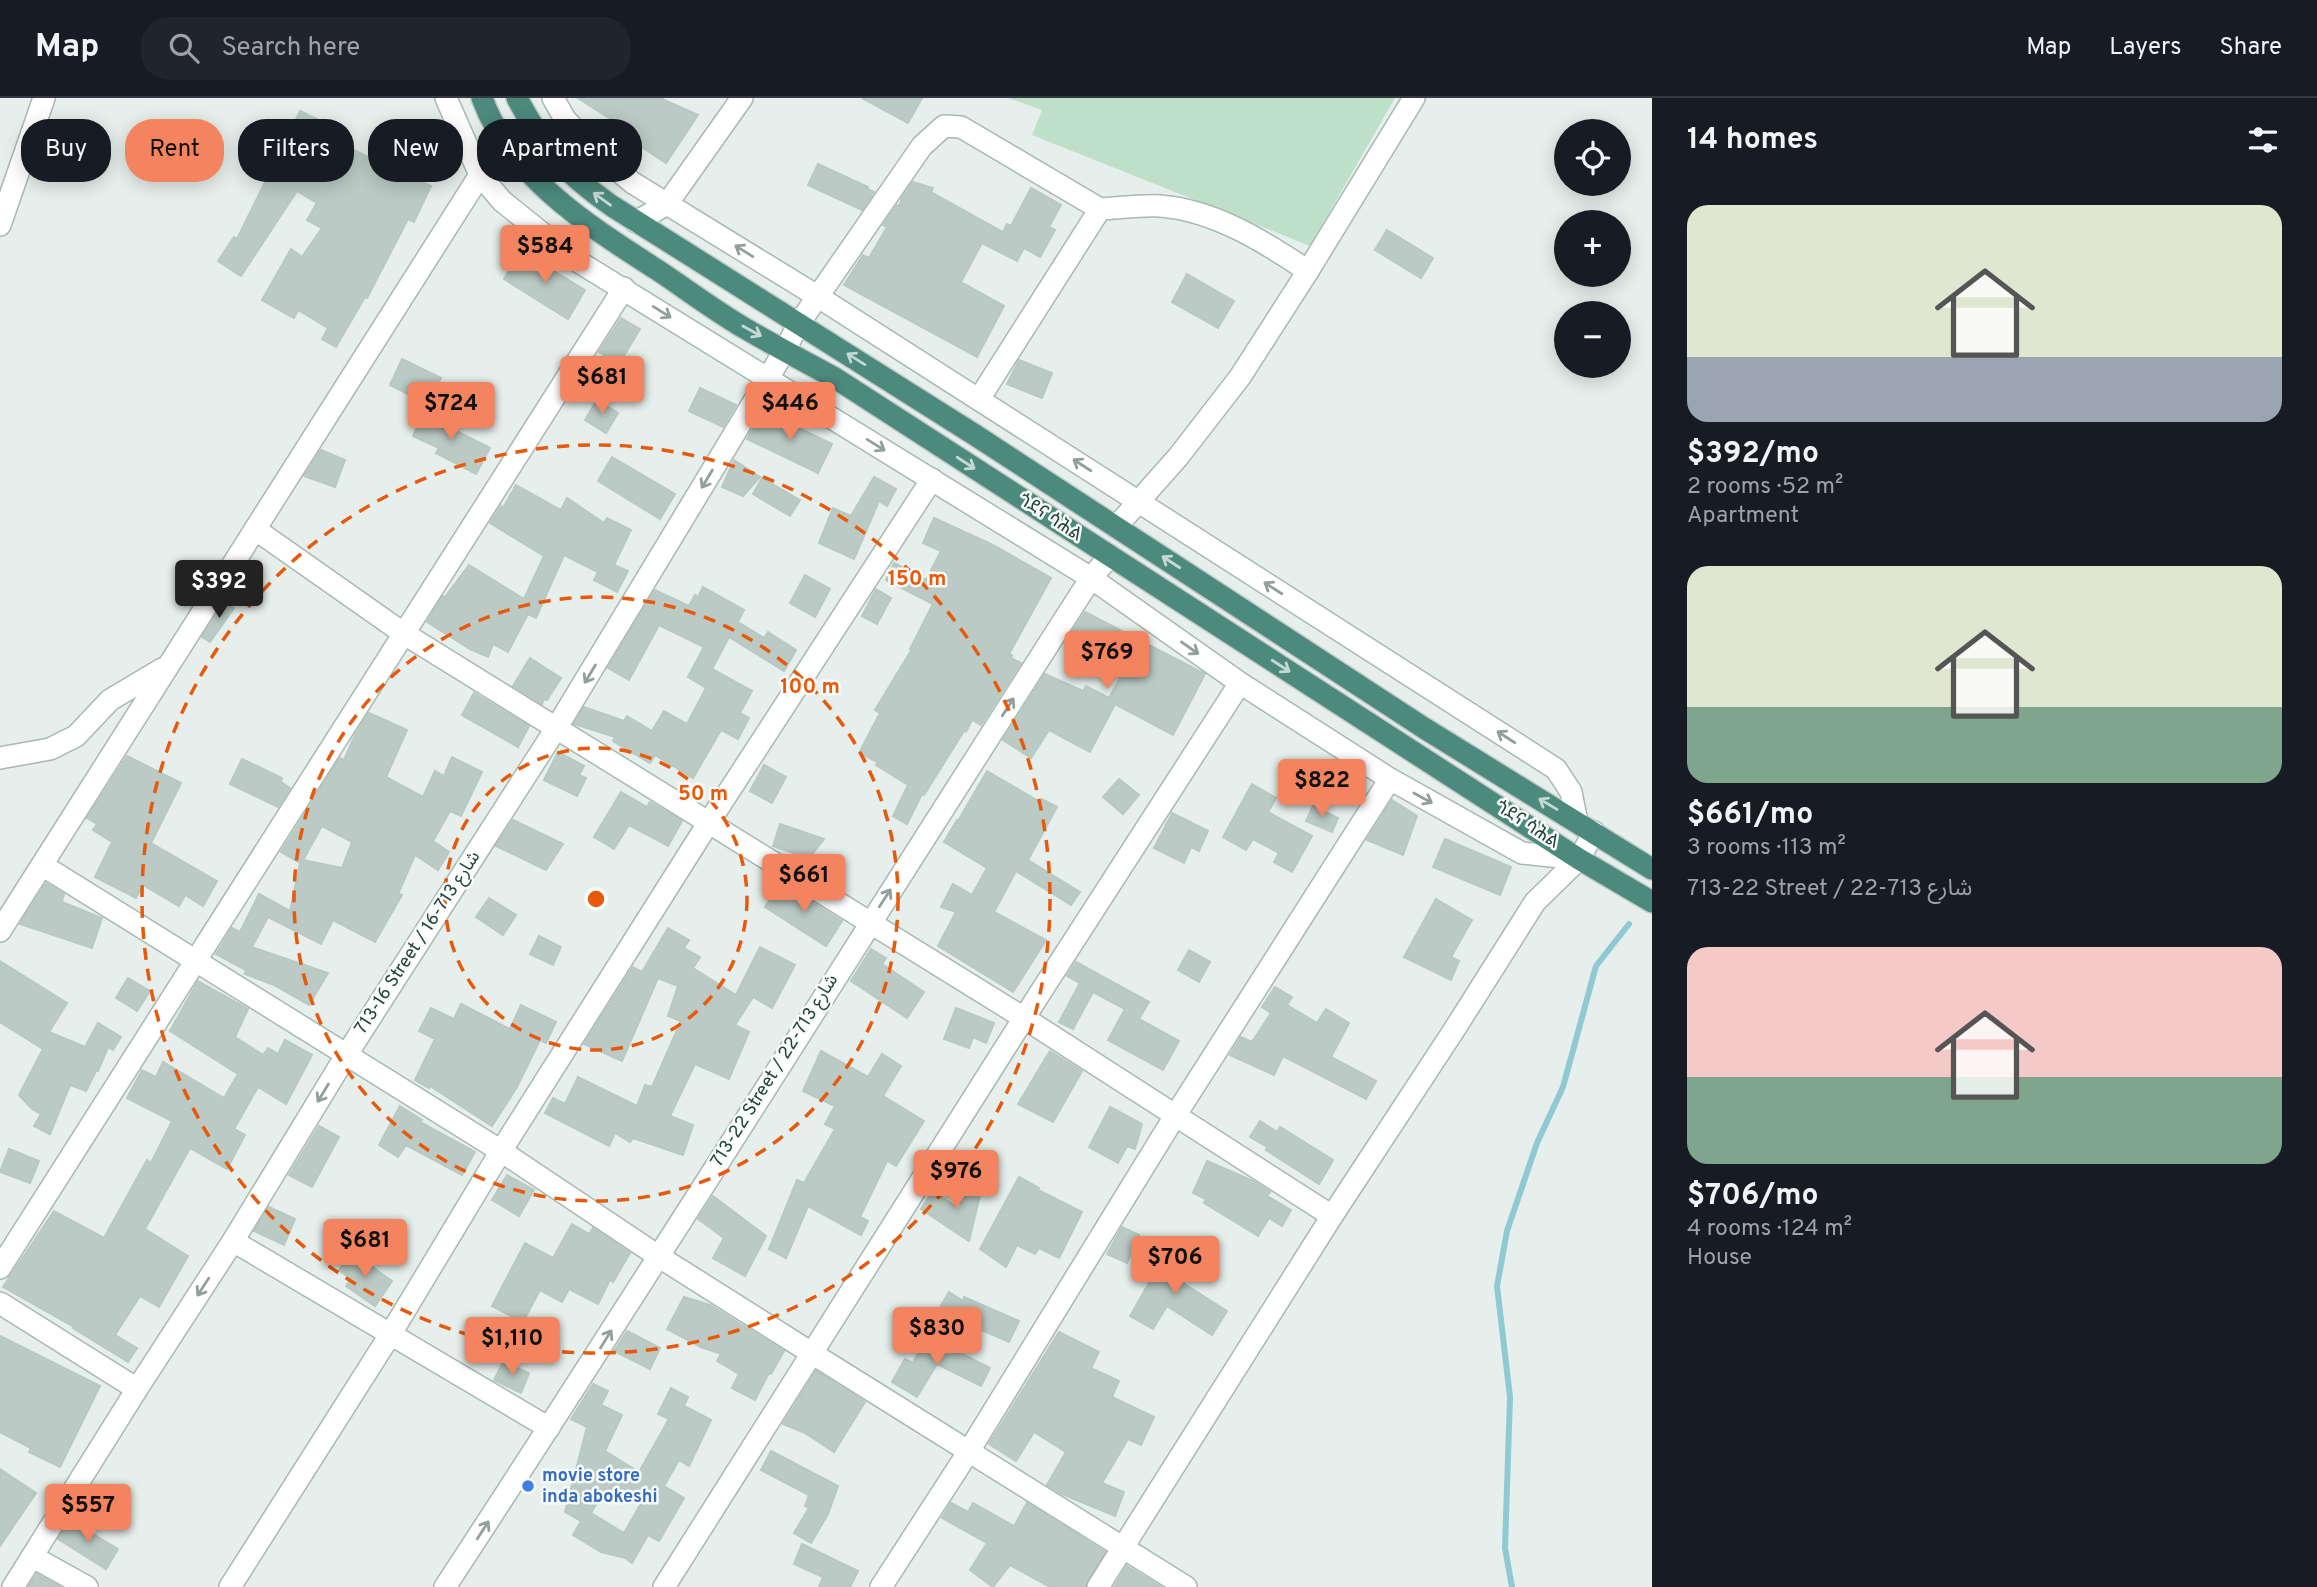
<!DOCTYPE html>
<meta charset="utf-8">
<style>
:root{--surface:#171b24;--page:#20242c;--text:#f1f3f6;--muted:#9ea1a6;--line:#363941;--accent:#f4845f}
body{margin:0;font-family:Overpass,"Noto Sans Arabic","Noto Sans Ethiopic",sans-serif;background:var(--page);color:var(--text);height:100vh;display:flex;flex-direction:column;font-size:26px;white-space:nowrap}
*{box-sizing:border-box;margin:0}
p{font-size:23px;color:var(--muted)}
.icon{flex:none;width:38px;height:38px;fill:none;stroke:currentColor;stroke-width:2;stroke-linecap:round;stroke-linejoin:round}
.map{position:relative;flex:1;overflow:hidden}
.sheet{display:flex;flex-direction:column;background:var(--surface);width:665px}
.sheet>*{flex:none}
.guide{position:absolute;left:21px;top:21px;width:665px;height:63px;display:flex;gap:14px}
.fabs{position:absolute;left:1554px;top:21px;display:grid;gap:14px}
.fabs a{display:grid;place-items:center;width:77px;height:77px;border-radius:50%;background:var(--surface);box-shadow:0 4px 18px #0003;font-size:35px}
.price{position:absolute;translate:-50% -60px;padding:0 16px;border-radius:7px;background:var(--accent);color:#111;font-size:23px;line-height:46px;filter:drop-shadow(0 2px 4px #0008)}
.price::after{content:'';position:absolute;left:50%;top:42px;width:21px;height:16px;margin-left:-10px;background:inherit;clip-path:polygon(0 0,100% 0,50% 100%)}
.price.selected{background:#222;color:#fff}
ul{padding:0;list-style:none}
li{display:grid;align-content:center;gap:14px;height:371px;padding:0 35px}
li span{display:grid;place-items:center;height:217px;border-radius:21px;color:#555}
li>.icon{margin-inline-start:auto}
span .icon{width:126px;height:126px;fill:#fffc;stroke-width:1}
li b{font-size:30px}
h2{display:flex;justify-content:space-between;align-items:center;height:84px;padding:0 35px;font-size:30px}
.pill{padding:0 24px;border-radius:28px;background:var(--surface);box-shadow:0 4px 18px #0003;font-size:24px;line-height:63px}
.pill.selected{background:var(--accent);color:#111}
header{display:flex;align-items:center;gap:42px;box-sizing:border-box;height:98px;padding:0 35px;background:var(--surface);border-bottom:2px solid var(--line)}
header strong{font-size:33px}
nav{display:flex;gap:38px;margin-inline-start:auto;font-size:24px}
.search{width:490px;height:63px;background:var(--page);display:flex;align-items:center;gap:18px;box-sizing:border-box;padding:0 24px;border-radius:28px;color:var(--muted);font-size:26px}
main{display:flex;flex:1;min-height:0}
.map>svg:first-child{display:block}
.green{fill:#bfe0c8}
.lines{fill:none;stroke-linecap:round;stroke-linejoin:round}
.stream{stroke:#8ec9d4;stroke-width:6}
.building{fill:#bbcac4;stroke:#b8c9c2;stroke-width:2;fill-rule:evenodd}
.minor-casing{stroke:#a8b8b2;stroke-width:24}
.trunk-casing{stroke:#c2cac8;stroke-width:24}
.minor{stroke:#fff;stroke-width:21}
.trunk{stroke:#4c8a7c;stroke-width:21}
.oneway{stroke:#c4d9d4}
.oneway2{stroke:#92a09c}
.ring{fill:none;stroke:#e8590c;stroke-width:3.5;stroke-dasharray:12 9}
.shop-dot{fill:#3f7fe0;stroke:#f7fbf9;stroke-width:2.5}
.labels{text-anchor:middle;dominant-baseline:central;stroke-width:5;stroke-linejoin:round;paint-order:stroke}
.street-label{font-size:18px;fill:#24423a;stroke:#f7fbf9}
.shop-label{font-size:18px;font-weight:bold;fill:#366cbe;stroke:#f7fbf9;text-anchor:start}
.centre{fill:#e8590c;stroke:#f7fbf9;stroke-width:3.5}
.ring-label{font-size:21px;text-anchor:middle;font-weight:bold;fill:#e8590c;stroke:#f7fbf9;stroke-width:5;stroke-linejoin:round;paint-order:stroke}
</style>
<header>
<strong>Map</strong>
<div class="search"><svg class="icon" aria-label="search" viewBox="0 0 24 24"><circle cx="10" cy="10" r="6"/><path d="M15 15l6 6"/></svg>Search here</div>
<nav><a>Map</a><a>Layers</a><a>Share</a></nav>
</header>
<main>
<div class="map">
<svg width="1652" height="1489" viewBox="0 0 1652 1489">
<rect width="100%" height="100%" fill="#e6efeb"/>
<!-- green -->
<polygon class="green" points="1008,0 1395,0 1310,148 1032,37 1042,12"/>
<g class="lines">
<!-- stream -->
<polyline class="stream" points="1512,1489 1505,1450 1510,1299 1497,1188 1507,1133 1537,1045 1563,989 1596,868 1629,826"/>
</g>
<!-- building -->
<g class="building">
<polygon points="578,0 660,0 698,17 666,65 609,27 612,22"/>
<polygon points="862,0 922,0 908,25"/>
<polygon points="300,13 333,29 330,35 353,48 351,51 431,88 414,124 408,121 367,200 365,199 336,249 322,241 328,230 298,212 294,220 262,202 291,151 302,159 322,130 307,122 317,105 297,93 241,178 218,163 234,139 237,141"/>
<polygon points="818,66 868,89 867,91 874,94 862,112 808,87"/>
<polygon points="913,84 933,90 931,94 1003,134 1007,126 1011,128 1031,90 1061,107 1049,129 1055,132 1040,159 1024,150 1017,163 982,145 961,184 1004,208 977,259 844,187 863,157 869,160 887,129 883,127 897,107 899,108 902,100"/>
<polygon points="1387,132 1433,160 1421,180 1375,152"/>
<polygon points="521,153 585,192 568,221 504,181"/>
<polygon points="1187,176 1234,203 1218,230 1172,204"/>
<polygon points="621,220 640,231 619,266 599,254"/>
<polygon points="402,261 441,280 428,306 390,287"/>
<polygon points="1019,262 1052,275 1042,300 1007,286"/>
<polygon points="700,290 736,307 723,329 689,313"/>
<polygon points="597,302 618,315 606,335 585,322"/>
<polygon points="425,312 449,323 446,328 490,350 476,376 436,355 439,350 413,338"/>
<polygon points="764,313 832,346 818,375 747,341"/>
<polygon points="321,352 345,362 335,389 304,378"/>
<polygon points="612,359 675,396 660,421 598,383"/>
<polygon points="734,362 760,379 743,398 722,389"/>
<polygon points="874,379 896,391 887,408 879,403 854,461 819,445 833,410 851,418"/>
<polygon points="762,380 800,402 790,418 753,396"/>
<polygon points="516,387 561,412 567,400 604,425 607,420 631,432 614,467 628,473 617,494 594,482 598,474 564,457 536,520 528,516 508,554 493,546 488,559 470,551 427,524 443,498 445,499 469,467 524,501 544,458 490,425 501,408 503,410"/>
<polygon points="934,420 993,447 1051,480 1009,556 1012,557 1011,560 1021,565 981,627 972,622 966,634 964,633 924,697 922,696 907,726 893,718 908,687 876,667 878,664 859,655 880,615 875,612 912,551 910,551 933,506 886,482 894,465 926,482 941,453 923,445"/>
<polygon points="805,477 830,491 815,519 790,505"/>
<polygon points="703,489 744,512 738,524 764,540 768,534 796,552 784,573 729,539 712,571 752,593 740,615 749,620 738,641 721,632 693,680 655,657 650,665 613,643 615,639 574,626 584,609 624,623 627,618 652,633 664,613 687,626 706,590 688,579 704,549 659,527 629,582 608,570 655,492 689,508 695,497 698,499"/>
<polygon points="876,491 891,500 877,526 862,518"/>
<polygon points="228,498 234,502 230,508 234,510 210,544 202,539"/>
<polygon points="1085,514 1205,576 1173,637 1115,606 1090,654 1049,632 1031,660 1003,642 1045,576 1083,593 1086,588 1109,600 1124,573 1066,543"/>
<polygon points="530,560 561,580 547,602 544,601 542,606 513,588"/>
<polygon points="474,595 529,628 518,649 462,617"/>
<path d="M369 615 407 632 386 679 423 699 435 673 444 678 452 659 482 674 461 718 450 713 433 743 449 754 438 772 415 757 398 796 402 797 375 844 333 822 321 846 268 819 252 849 328 875 309 907 274 887 245 876 246 872 216 856 232 830 240 834 259 796 290 813 300 765 281 754 340 660 344 662 355 637ZM322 728 352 744 342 770 303 762Z"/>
<polygon points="558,654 584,668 579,677 586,680 577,698 544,682"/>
<polygon points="127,658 181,685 151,745 217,783 203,808 185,797 179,808 143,787 136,800 95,779 112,744 93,732 97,726 87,720"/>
<polygon points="242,661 282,680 281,684 290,690 278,709 230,686"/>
<polygon points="764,667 786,679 772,705 750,693"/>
<polygon points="987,673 1040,704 1042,701 1057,709 1028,762 1080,794 1071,807 1016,773 994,814 1046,842 1013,894 938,848 956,814 941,809 953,786 972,797 987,770 944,744 957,722 958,723"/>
<polygon points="1119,681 1139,697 1123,716 1103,699"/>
<polygon points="1252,686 1276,700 1268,714 1312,738 1292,774 1274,764 1279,755 1253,741 1246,752 1223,739"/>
<polygon points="621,694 647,709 650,704 682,723 668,748 629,727 614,751 594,739"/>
<polygon points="1392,702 1417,718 1403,757 1367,742"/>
<polygon points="1313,708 1338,720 1332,734 1306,723"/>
<polygon points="1172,715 1208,733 1199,753 1191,749 1184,765 1154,750"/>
<polygon points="513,722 563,746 546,772 496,748"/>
<polygon points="780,726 824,741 809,760 773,748"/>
<polygon points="1445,741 1511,769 1500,797 1433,769"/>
<polygon points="46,785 64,796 62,804 102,820 92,850 20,826"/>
<polygon points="781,785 842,823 826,848 765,809"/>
<polygon points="489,800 516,817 503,837 476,819"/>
<polygon points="1436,801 1472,822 1451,859 1459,863 1451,882 1404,859"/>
<polygon points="668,830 689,842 684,850 700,859 693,870 736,897 760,849 795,867 772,910 753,899 735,927 749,934 729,981 695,966 670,1018 693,1027 683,1057 633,1040 630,1044 615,1035 609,1048 545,1015 553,1000 565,1006 578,979 637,1008 645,987 652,989 681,923 668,918 678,888 658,880 622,963 584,946 633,869 642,874"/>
<polygon points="539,838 561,849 553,867 530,856"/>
<polygon points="871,851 886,860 882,866 924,894 907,920 851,883"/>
<polygon points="1189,852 1210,864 1199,884 1178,872"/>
<polygon points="0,863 67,905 49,934 85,949 98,925 121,939 113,952 108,949 98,973 96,973 86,993 70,987 50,1036 34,1028 41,1016 32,1011 19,997 43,951 0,924"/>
<polygon points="1076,864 1149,904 1139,921 1179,943 1163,972 1108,942 1125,911 1093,894 1073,931 1059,924 1080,885 1067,878"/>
<polygon points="128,880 150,893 137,913 116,900"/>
<polygon points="198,883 248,911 235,939 263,957 268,950 278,956 285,942 312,957 286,1006 258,989 234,1031 245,1037 227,1071 190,1050 145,1131 188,1158 159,1209 140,1198 115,1237 137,1250 128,1264 73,1230 74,1229 3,1189 54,1113 104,1140 147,1062 151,1065 172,1023 127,1000 142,972 156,979 163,964 224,1000 238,976 170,933"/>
<polygon points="1275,889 1292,899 1287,907 1317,925 1326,911 1349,925 1331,959 1376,983 1366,1001 1283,958 1274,977 1230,957 1241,939 1252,944 1271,915 1262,909"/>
<polygon points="461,906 510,931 521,907 556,924 546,945 540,942 517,989 492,1028 430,988 429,990 415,982 435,941 419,933 431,910 454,921"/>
<polygon points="956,910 994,925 986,945 973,939 969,950 944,941"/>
<polygon points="821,953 868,979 882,956 901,968 883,998 924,1023 896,1068 887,1063 860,1119 868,1123 861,1137 808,1108 786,1160 769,1151 797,1082 804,1085 835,1031 825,1026 835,1008 803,993"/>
<polygon points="1050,953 1082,973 1053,1024 1018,1006"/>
<polygon points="400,1008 422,1022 420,1024 475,1054 462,1077 406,1047 398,1059 379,1047"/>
<polygon points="1110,1009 1142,1026 1135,1051 1127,1048 1118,1065 1089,1049"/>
<polygon points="1260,1023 1277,1034 1280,1029 1333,1062 1319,1086 1266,1052 1267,1049 1250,1039"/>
<polygon points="319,1028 339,1039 312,1089 289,1077"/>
<polygon points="9,1051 39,1063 30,1085 0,1074"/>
<polygon points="1207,1063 1253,1083 1270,1094 1267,1098 1291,1112 1282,1128 1269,1120 1258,1138 1204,1105 1206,1101 1193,1095"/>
<polygon points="507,1077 534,1092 519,1118 492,1102"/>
<polygon points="1019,1079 1039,1090 1038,1092 1082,1114 1059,1160 1039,1150 1035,1156 1017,1147 1006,1169 980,1151"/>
<polygon points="966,1085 982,1089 969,1143 921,1111 933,1093 959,1111"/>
<polygon points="713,1098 766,1138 745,1178 713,1160 724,1140 698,1121"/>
<polygon points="269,1109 295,1121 284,1147 254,1133"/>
<polygon points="572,1126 589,1136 593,1130 630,1155 613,1184 610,1182 598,1206 569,1191 562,1204 540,1192 523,1224 492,1208 525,1145 553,1160"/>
<polygon points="1122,1129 1139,1137 1127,1165 1107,1156"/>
<polygon points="1175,1153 1196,1166 1183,1185 1227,1213 1212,1237 1167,1208 1153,1231 1130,1218 1150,1183 1140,1177 1150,1161 1165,1168"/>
<polygon points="351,1154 392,1183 375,1208 346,1188 351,1181 339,1172"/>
<polygon points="949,1194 963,1203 964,1199 1019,1223 1009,1244 938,1213"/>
<polygon points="684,1199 710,1207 784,1253 771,1276 769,1275 755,1302 732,1290 739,1276 717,1263 721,1256 701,1249 667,1231"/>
<polygon points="627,1233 660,1250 650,1271 614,1253"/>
<polygon points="1059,1234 1099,1254 1091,1270 1119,1283 1112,1299 1154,1319 1141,1347 1128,1341 1102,1385 1124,1394 1115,1418 1062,1396 1047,1387 1066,1354 1034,1334 1016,1363 989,1346"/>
<polygon points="0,1238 100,1288 60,1369 29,1354 31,1350 0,1334"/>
<polygon points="927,1238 990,1270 981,1288 937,1266 917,1299 892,1284 905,1261 913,1265"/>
<polygon points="503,1264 529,1275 521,1295 494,1282"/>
<polygon points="816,1273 865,1304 834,1354 805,1335 783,1326"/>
<path d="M593 1286 608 1293 601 1307 622 1317 605 1353 639 1374 669 1321 658 1316 671 1290 688 1299 684 1308 711 1322 689 1368 679 1362 664 1388 684 1400 659 1443 648 1437 632 1465 625 1460 601 1454 573 1437 581 1423 565 1414 587 1329 571 1321ZM605 1391 643 1402 624 1435 591 1415Z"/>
<polygon points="771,1353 838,1388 828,1416 811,1445 794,1435 809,1410 805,1408 809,1397 761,1372"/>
<polygon points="0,1371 36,1395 0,1448"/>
<polygon points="951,1405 968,1414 973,1405 1014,1428 1027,1405 1105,1454 1085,1489 1050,1489 1010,1467 993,1489 970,1472 987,1445 942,1420"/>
<polygon points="70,1422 118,1451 106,1471 58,1441"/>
<polygon points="802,1446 858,1473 850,1489 819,1489 823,1479 794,1466"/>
<polygon points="1127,1468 1161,1489 1114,1489"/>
<polygon points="37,1476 60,1489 28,1489"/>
</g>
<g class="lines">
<!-- minor casing -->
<g class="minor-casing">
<g id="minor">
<polyline points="446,0 480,77 502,103 574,161 1091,480 1240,585 1390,681 1522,755 1579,761"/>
<polyline points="553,0 565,21 593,52 633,85 817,198 1556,671 1571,694 1577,724"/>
<path d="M1100 111C1120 110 1141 107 1160 108 1214 112 1265 144 1308 173"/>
<polyline points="636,124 667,106 742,0"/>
<polyline points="0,127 44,0"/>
<polyline points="1116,429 1178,359 1240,279 1308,173 1414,0"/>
<polyline points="255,431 403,535 1024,920 1332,1118"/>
<polyline points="0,660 50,651 76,638 110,602 162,571"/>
<polyline points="42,767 501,1053 658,1158 813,1256 1186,1489"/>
<polyline points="0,833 480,77"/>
<polyline points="233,1143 549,1330"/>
<polyline points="0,1170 624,190"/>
<polyline points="0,1205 137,1291"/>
<polyline points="33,1459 87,1489"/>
<polyline points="13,1489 137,1291 233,1143 347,956 557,629 785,252 798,227 922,48 944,28 961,29 1100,111 979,301"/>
<polyline points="230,1489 390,1237 501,1053 709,724 932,381"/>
<path d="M445 1489C664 1155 875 816 1091 480L1109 459"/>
<polyline points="664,1489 1024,920 1240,585"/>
<polyline points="881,1489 969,1353 1175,1018 1390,681"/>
<polyline points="1098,1489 1332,1118 1456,929 1535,804 1579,761 1594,734"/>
</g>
</g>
<!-- trunk casing -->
<g class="trunk-casing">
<g id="trunk">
<path d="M482 0C511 81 594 131 662 175 690 194 717 214 746 231 775 248 805 264 835 280L1579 761 1652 804"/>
<path d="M517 0C544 51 565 75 612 108L975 337 1424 630 1652 771"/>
</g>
</g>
<!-- minor -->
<use href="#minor" class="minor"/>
<!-- trunk -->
<use href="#trunk" class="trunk"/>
</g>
<!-- one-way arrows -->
<defs><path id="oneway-shaft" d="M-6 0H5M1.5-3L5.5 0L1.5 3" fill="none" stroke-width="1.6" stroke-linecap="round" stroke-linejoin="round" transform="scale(1.75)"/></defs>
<g class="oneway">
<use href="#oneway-shaft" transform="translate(602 101) rotate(-144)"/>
<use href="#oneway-shaft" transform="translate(752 233) rotate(29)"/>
<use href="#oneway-shaft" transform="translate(856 261) rotate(-148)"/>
<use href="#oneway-shaft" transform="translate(966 365) rotate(33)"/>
<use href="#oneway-shaft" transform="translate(1171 464) rotate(-147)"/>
<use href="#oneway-shaft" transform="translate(1281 568) rotate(33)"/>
<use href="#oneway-shaft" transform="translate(1548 706) rotate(-149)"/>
</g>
<g class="oneway2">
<use href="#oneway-shaft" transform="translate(744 153) rotate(-148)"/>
<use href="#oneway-shaft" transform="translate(662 214) rotate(32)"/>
<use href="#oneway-shaft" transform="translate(876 347) rotate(32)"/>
<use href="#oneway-shaft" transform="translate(1082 367) rotate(-147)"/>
<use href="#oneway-shaft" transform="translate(707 381) rotate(121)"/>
<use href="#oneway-shaft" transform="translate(1273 490) rotate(-147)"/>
<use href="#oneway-shaft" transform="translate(1190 550) rotate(35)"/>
<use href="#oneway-shaft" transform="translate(590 576) rotate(121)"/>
<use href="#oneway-shaft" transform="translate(1008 609) rotate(-57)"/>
<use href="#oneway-shaft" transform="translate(1506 639) rotate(-147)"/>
<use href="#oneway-shaft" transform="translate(1423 700) rotate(29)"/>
<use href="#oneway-shaft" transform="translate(885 800) rotate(-57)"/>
<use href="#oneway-shaft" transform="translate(323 995) rotate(121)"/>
<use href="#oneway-shaft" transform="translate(203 1189) rotate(123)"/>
<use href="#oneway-shaft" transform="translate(606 1241) rotate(-58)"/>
<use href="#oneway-shaft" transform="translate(483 1432) rotate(-57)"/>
</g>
<!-- distance rings -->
<g class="ring">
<circle cx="596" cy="801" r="151"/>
<circle cx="596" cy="801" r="302"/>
<circle cx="596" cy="801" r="454"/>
</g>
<!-- markers -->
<circle class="shop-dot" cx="528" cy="1388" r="7"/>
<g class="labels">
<!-- street labels -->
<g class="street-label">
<text transform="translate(1050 420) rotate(33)">ጎደና ሳሕል</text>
<text transform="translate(1527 727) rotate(33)">ጎደና ሳሕል</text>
<text transform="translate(418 845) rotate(-57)">713-16 Street / شارع 713-16</text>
<text transform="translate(775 973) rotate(-58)">713-22 Street / شارع 713-22</text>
</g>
<!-- shop labels -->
<g class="shop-label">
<text x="542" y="1378">movie store<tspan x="542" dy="21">inda abokeshi</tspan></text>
</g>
</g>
<circle cx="596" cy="801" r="10" class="centre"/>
<g class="ring-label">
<text x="917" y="487">150 m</text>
<text x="810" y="595">100 m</text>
<text x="703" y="702">50 m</text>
</g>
</svg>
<div class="fabs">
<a><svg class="icon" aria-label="locate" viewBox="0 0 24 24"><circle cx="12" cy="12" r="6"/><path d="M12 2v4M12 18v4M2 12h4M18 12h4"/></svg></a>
<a>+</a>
<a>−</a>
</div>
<b class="price" style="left:545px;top:187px">$584</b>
<b class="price" style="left:602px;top:318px">$681</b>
<b class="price" style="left:451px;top:344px">$724</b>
<b class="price" style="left:790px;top:344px">$446</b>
<b class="price selected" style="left:219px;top:522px">$392</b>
<b class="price" style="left:1107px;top:593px">$769</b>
<b class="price" style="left:1322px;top:721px">$822</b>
<b class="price" style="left:804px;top:816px">$661</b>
<b class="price" style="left:956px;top:1112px">$976</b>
<b class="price" style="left:365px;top:1181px">$681</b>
<b class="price" style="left:1175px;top:1198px">$706</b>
<b class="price" style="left:937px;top:1269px">$830</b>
<b class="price" style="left:512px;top:1279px">$1,110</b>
<b class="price" style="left:88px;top:1446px">$557</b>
<div class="guide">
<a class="pill">Buy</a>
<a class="pill selected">Rent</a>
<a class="pill">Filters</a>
<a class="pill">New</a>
<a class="pill">Apartment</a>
</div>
</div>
<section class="sheet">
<h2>14 homes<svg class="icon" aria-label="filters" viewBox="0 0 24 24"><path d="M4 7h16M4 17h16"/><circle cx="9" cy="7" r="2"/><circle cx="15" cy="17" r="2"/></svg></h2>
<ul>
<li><span style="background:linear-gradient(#dfe7d0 70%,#9aa5b1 0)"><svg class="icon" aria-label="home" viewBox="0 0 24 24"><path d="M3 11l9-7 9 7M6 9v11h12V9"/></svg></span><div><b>$392/mo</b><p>2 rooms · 52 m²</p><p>Apartment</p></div></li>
<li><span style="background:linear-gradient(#dfe7d0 65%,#7fa58c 0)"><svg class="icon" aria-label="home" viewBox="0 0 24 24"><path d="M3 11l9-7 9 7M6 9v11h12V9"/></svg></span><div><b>$661/mo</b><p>3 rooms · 113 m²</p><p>713-22 Street / شارع 713-22</p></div></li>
<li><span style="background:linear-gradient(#f6c9c9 60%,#7fa58c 0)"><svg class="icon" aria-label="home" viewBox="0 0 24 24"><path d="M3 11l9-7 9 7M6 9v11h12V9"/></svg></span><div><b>$706/mo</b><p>4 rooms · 124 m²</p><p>House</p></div></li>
</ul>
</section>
</main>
